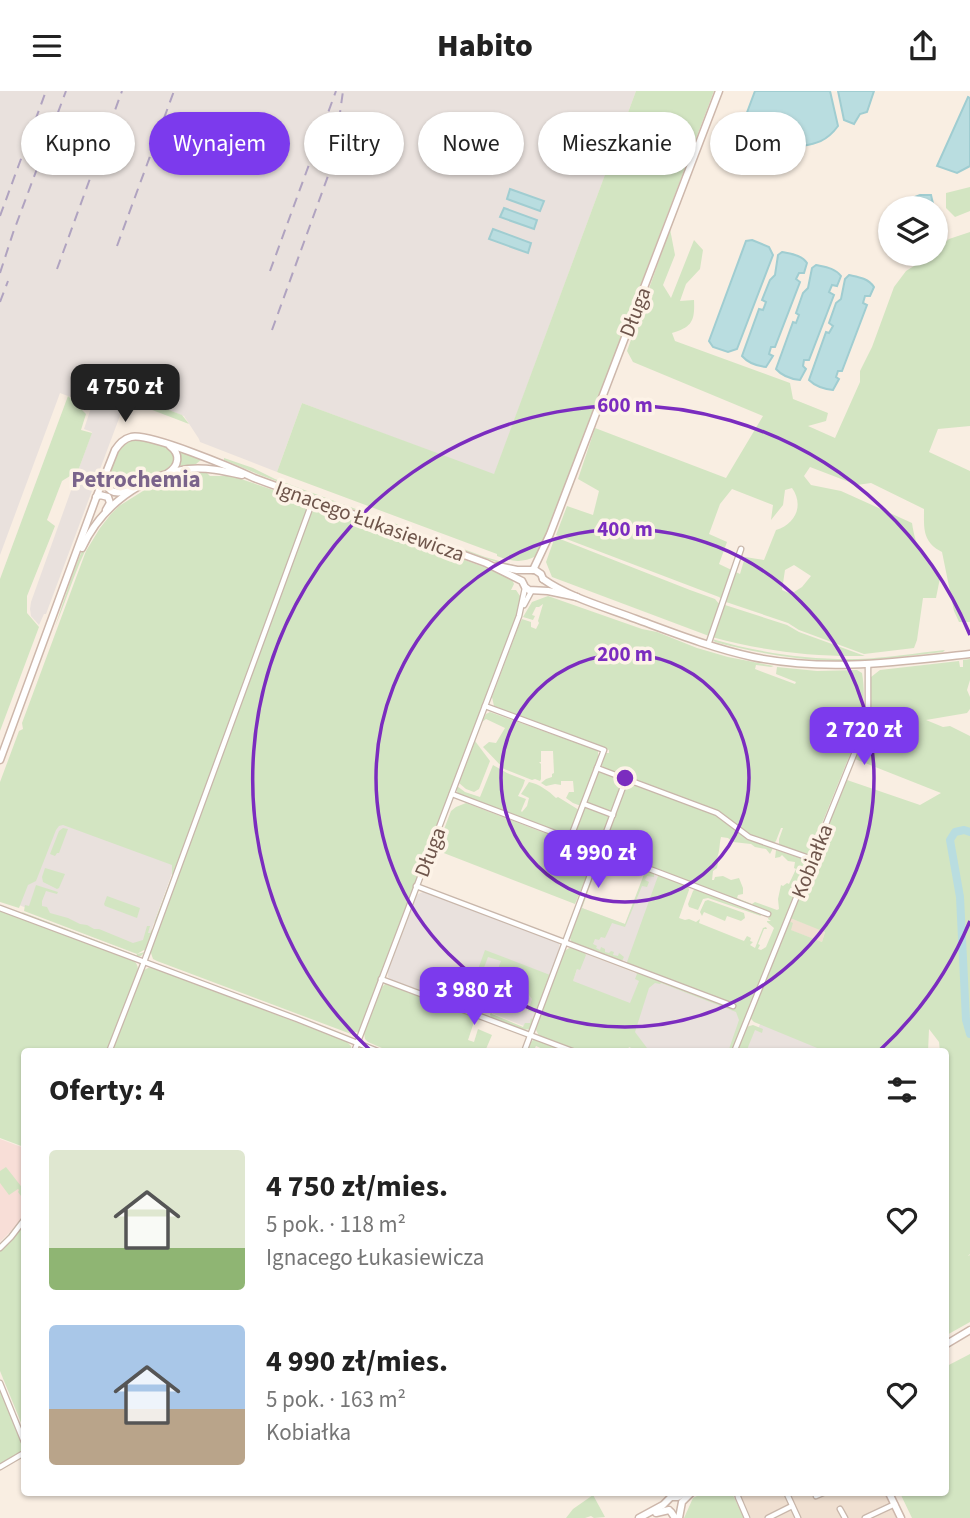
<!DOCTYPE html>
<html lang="pl">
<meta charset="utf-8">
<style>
:root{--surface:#fff;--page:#f6f6f6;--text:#222;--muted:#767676;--accent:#7c3aed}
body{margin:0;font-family:"Source Sans 3",sans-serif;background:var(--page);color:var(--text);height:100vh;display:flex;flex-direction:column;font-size:26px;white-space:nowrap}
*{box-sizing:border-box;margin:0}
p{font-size:23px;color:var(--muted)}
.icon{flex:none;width:38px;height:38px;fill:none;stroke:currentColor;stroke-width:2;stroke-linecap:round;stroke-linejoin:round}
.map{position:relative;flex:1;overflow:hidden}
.details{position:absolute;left:21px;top:957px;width:928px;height:448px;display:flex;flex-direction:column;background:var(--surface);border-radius:7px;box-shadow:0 2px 5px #0004}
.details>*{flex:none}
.guide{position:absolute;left:21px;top:21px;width:929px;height:63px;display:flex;gap:14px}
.tools{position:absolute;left:878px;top:105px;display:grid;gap:14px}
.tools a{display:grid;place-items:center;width:70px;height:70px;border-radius:50%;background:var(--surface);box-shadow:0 2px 5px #0004;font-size:35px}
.price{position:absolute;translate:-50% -60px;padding:0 16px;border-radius:14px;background:var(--accent);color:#fff;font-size:23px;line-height:46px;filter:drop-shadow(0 2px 4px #0008)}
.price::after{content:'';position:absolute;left:50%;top:42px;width:21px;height:16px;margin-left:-10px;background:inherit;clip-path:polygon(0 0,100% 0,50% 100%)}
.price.active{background:#222;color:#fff}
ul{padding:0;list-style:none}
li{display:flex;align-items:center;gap:21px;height:175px;padding:0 28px}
li span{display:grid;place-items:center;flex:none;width:196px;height:140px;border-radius:7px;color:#555}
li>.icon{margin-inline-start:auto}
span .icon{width:84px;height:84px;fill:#fffc;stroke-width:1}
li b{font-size:30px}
h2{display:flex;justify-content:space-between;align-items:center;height:84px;padding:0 28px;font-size:30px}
.chip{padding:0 24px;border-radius:32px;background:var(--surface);box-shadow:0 2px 5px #0004;font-size:24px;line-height:63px}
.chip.active{background:var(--accent);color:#fff}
header{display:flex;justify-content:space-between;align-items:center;height:91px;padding:0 28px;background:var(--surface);font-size:32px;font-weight:800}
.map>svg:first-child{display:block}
.residential{fill:#f0e0d1}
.commercial{fill:#f8ded7}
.industrial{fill:#e9e1dd}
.green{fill:#d3e5c2;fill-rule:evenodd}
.water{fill:#b9dde0;stroke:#a0cdd1;stroke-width:2}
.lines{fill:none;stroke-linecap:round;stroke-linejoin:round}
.river{stroke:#b9dde0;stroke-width:8}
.street-casing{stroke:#c8b6aa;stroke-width:7}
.secondary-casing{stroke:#cdb7ab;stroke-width:9}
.street{stroke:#fff;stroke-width:4.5}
.secondary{stroke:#fff;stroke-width:6}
.rail{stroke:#b0a3c0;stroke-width:2;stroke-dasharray:10 7;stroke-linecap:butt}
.ring{fill:none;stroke:#7b2cbf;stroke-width:3.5}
.labels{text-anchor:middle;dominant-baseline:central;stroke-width:7;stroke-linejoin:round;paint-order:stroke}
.street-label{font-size:21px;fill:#6e554b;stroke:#fdf3e7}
.neighbourhood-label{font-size:23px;font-weight:bold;fill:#7a648b;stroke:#fdf3e7}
.centre{fill:#7b2cbf;stroke:#fdf3e7;stroke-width:3.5}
.ring-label{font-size:21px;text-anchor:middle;font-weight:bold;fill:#7b2cbf;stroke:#fdf3e7;stroke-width:7;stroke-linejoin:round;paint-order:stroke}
</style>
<header><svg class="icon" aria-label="menu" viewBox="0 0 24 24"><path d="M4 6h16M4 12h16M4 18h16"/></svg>Habito<svg class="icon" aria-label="share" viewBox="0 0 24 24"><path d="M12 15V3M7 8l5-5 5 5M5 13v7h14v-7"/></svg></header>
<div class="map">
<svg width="970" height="1427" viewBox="0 0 970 1427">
<rect width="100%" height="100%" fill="#f9eee2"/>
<!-- residential -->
<g class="residential">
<polygon points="790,827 825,840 822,851 790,839"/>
<polygon points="740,1402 885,1402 897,1427 751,1427"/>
</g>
<!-- commercial -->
<polygon class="commercial" points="0,1048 24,1057 24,1123 17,1134 0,1151"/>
<!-- industrial -->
<g class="industrial">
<polygon points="0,0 636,0 494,384 302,312 277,381 200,351 199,348 184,325 150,312 144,313 133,318 130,324 121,322 46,523 44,523 39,534 31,525 30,518 31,511 92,341 84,338 92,314 60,302 0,464"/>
<polygon points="43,725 175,774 147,851 135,858 11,811"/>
<polygon points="646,780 660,786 628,871 577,852 582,817 625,833"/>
<polygon points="425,800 559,851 560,859 532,931 524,935 466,912 464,917 391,889 388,886 388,880 416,805 418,803"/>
<polygon points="583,862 643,885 632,915 572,892"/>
<polygon points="651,888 739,921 742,930 729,961 642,961 629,956"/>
<polygon points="761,931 834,961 739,961 748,939 758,938"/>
</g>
<!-- green -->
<g class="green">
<path d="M636 0H714L548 439 536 465C523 472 512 471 497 465V463L277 381 302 312 494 383Z"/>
<polygon points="970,96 970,120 955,126 946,117 946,102"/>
<path d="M670 138 675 164 663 194 671 207 694 149 703 159 700 178 686 193 680 210 694 209C695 230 692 236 672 242L675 250 790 292 793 308 828 322 826 330 808 335 835 347 860 291V280L872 256 894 196 906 180 933 163H936V159L949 148 970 141V335L938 338 929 361 970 380V531H959L954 520 942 461C922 451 924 437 924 418L871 392 857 394 810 376 804 385 811 394 841 400 912 432C916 459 923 466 940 487L936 507H923L917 549 914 557 864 563 799 539 788 532 726 511 719 506 556 444 567 415 593 424 599 400 578 388 595 337 726 387 763 325 633 271 627 260ZM792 397C804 414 796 433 776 439L764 469 745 466 740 483 719 473 727 451 709 443 720 413 732 398 773 414 771 429 783 414 785 399ZM794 474 811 485 802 496 791 503 782 499 785 479Z"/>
<polygon points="68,305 86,323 81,339 92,342 78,380 62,390 47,429 55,435 27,505 27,522 39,536 0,640 0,488"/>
<polygon points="150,312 182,324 189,333 147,317 146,313"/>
<path d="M136 348 168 355 175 364V373L169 378 153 383 129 397 119 400 110 397C105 380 117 352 136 348Z"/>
<polygon points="178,360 179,360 202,368 196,373 176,379"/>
<polygon points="224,367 253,377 275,388 485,466 517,475 517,477 496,471 260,384 224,369"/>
<path d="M200 381H218L207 382 210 385H232L306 410 309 414 304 429 157 829 154 832 172 785V774L63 734 59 735 56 739 36 790 28 794 19 817 0 811V691L19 640 23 638 22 632 86 460 100 437 111 423 119 415 143 400 155 394 197 383C182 383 168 387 154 392 89 416 79 480 55 536 66 505 76 466 93 439 116 402 158 385 200 381Z"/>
<polygon points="314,413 511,486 514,493 511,499 516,499 522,508 516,527 359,942 356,941 351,943 157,870 153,868 151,862 150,861"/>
<polygon points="555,446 690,499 715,508 720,514 709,545 552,486 546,471"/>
<path d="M548 505 642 538 657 541 697 557 728 566 774 575 771 576 756 574 755 578 795 593 796 591 776 583 777 576 817 580 857 579 862 582C866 605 863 627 856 649L854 646 855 636 854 635 849 648 854 652 853 656 810 762 807 765 779 755V748L783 737H781L776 750 773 753 748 743 725 724 717 720 604 678 601 673 604 662H609V659L520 626 494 615 492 606 519 534 522 528 531 531V536L536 538 539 532 538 530 543 513 539 516H536L532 524 535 525 533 529 523 526 532 511Z"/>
<path d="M725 514 787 534 799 541 865 565C812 566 763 560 712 546L723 515Z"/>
<path d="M712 548C760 562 808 569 858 568 887 567 916 562 945 559L943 561C909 565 874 570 839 570 797 569 756 562 715 551Z"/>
<polygon points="970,568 970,589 967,599 970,606 970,618 967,622 926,629 943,636 950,635 970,645 970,1163 968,1165 970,1164 970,1231 945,1245 945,961 940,961 939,951 929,938 928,961 831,961 822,959 754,931 751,928 751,924 789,830 793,832 791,839 822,851 825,841 790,827 847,689 920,714 941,702 855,668 869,630 871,586 880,579 959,570 960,576 963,576 963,569"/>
<polygon points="490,621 591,657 595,657 598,660 598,667 581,715 573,712 566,707 569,701 574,701 573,690 561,690 561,694 555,693 546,695 541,692 546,688 552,686 552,683 554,682 553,660 541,660 541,671 539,671 541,673 541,688 540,690 535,688 532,689 504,678 483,656 489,651 496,652 505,637 486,628 482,631 486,623"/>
<polygon points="475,650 490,670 479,698 474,701 466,698 459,692"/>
<path d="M493 674 507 682 525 689 523 695 518 705 526 708 521 720 522 721 527 715 529 707 521 703 529 691C539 693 549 700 556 707L558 706 579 719 571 740 564 744 458 703 456 698 457 695 465 701 480 706Z"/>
<path d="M597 681C606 681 618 685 621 693L613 719 611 720 587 712Z"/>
<path d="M630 693H635L716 724 746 746 773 757 770 763 766 758 755 756 751 753 733 751 728 747 721 746C719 754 720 762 716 769L718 772 717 777 713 780 712 789H714L715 786 723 785 731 789 739 787 743 797V803L738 804 737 807 752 813 755 811 777 819 779 818 778 808 781 794 783 795 787 792 789 793 796 778 794 777 795 771 788 770 782 764 780 766 775 767 776 759 809 770 732 961H728L739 929 736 921 661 892 660 893 655 892 649 897 635 941 650 961H642L629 956 627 961H579L539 945 535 937 564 860 571 856 584 861 586 864 580 879 577 878 573 890 630 912 639 890 635 888 637 883 635 881H637L734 917 735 915 627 873V871L658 785 661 784 688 795 689 799 679 827 685 829 689 828 696 831 700 828 699 832 744 850 747 845 751 847 750 850 753 851 750 854 755 857 763 837 766 836 767 838H764L758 853 760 854 758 858 761 859 766 856 774 837 767 831V830H771L768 828 770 822 608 759 603 753 625 696Z"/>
<path d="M466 712 584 757C597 772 581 797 575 813L436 759 451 720 456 716Z"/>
<polygon points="586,716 609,724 609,727 602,748 594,754 580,750 575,743 583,719"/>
<polygon points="63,737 68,738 59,762 57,762 55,765 50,763 59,740"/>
<polygon points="606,763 643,777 643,779 611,767 598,773 582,817 625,833 646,778 654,783 654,786 647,785 645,789 649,791 647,796 642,795 625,836 612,832 605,847 601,846 599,849 595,848 593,853 597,855 596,857 600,859 601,856 605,858 605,861 609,862 611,860 614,861 613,864 618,865 619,862 624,866 622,870 619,870 572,852 569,845 598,768"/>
<polygon points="45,777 65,783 59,797 57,798 43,791 42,786"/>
<polygon points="36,794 58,801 57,803 46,800 42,810 42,815 47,816 50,822 68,827 80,833 87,834 94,838 99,838 133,852 143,849 147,835 150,835 148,842 150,842 152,838 153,840 146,860 144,859 137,863 145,861 141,865 136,866 137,863 24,820 25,814 29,815"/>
<polygon points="696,797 760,821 761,825 708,807 703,808 698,819 689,816 688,813 693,800"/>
<polygon points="107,805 140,817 137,827 105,815 104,813"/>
<polygon points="708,809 744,822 745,827 741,830 727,825 725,830 704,821 702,825 700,821 705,810"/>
<path d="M0 819 132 869C136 871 138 874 138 880L107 961H24V1056L0 1047Z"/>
<polygon points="22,821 135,864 134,865 24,824"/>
<polygon points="485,859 550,884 535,922 528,920 532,908 513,882 502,878 498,886 495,885 501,870 488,866 473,906 485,911 491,896 494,897 485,921 480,923 464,917"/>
<polygon points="150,876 346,950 351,955 351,961 111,961 142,880"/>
<polygon points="385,893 390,893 472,923 475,928 468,949 474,951 478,938 492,944 486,958 491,961 391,961 368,951 365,948 364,941 382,896"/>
<polygon points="491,920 492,923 523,936 525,932 530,932 531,927 534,930 530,938 522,939 492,927 490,924"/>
<polygon points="753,934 763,938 762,942 755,939 746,961 736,961 746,936"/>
<polygon points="533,949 537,949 570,961 549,961 536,955 533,961 526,961 530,952"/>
<polygon points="6,1076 24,1099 24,1102 21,1105 18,1101 19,1099 18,1098 9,1104 0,1092 0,1080"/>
<polygon points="24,1132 24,1339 0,1280 0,1159"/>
<polygon points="970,1263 970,1427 912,1427 900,1402 945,1402 945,1276"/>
<polygon points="0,1297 23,1356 20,1362 0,1373"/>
<polygon points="592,1402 605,1426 594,1427 591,1425 585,1427 566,1427 573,1418 593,1404"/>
<polygon points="703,1402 732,1402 744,1427 684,1427 693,1407"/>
</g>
<!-- water -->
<g class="water">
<path d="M755 0H830L838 35C822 57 807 52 783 59 767 63 752 72 738 81L731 77 729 70Z"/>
<polygon points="838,0 874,0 867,21 860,23 854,33 844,29"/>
<polygon points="968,6 970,7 970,75 957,82 937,75"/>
<polygon points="510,98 544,110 540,120 507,108"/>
<polygon points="920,104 931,104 934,117 900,117 902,111"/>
<polygon points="504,117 537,129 534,138 500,126"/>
<polygon points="493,138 531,152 528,162 489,148"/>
<polygon points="752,149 769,156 773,164 737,258 728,261 713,256 709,250 746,150"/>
<path d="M782 161C791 163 802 164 807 172L804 182H799L796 188 800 191 775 256H771L769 263 773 265 766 276C757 275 748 272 742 265L759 218 763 219 766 211 762 209 770 189 775 184 778 164Z"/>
<path d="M816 174C825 176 835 177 841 185L837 195 832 194 829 201 834 204 809 269H804L803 275 806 278 800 289C791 288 782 285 776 278L793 231 796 232 799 224 796 222 803 202 808 197 812 177Z"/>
<path d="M849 184C858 186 868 187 874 196L870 205H865L863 212 867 214 842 280H838L836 286 839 288 833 299C824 298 815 295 809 289L826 241 829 242 833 235 829 232 836 212 841 208 845 188Z"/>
</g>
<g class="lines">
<!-- river -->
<polyline class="river" points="970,741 964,739 955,741 950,749 960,806 966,929 970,943"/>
<!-- street casing -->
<g class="street-casing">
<g id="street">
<polyline points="524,514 532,499"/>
<polyline points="708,554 741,458"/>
<polyline points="485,615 604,659 570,748"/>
<polyline points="597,677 626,688"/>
<polyline points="452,703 768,823"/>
<polyline points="584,713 613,724"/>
<polyline points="416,795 733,915"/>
<polyline points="0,817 297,928 380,961"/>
<polyline points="381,888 575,961"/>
<polyline points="109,961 144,871 313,409"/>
<polyline points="354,961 519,525 525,497"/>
<polyline points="524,961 626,688 717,722 749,746 812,768"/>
<polyline points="734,961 863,641 868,617 868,574"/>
<polyline points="0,1157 11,1146 24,1129"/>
<polyline points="0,1292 24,1351"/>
<polyline points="0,1376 24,1362"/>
<polyline points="737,1402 738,1406 747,1427"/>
<polyline points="787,1403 798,1427"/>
<polyline points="816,1405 823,1402"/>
<polyline points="840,1418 845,1427"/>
<polyline points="768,1427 792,1415"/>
<polyline points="865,1427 895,1413"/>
</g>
</g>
<!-- secondary casing -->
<g class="secondary-casing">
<g id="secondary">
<path d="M168 382C179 375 181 363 170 355"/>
<path d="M106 385C104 400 114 404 127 400"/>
<polyline points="96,406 100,404 108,406 110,412 106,419"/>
<path d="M82 457C101 415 142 385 188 378 206 376 224 380 242 384"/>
<polyline points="498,475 517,479 535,479 541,483 543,488"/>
<polyline points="533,479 550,443 719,0"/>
<path d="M543 488C568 506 607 517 636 528 674 542 712 557 753 566 827 581 896 571 970 563"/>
<path d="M0 669 96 407 115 359C119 353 123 348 131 346 148 341 235 378 254 387L486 472 522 490 525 496 529 499 548 500 577 506"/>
<polyline points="945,1254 970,1239"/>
<polyline points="889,1402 901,1427"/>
<polyline points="671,1421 675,1427"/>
<polyline points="656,1422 669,1419"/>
<polyline points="639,1427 663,1414 671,1406 678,1406 685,1402"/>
<polyline points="679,1427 682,1411 691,1402"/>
</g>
</g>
<!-- street -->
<use href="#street" class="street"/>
<!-- secondary -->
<use href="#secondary" class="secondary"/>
<!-- rail -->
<g class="rail">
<polyline points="0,125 46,0"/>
<polyline points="117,155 174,0"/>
<polyline points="57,178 122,0"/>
<polyline points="270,180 336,0"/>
<polyline points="0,182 13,142 66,0"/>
<polyline points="0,211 8,190"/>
<polyline points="272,239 328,85 335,58 343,0"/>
</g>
</g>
<!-- distance rings -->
<g class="ring">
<circle cx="625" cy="687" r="124"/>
<circle cx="625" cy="687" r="249"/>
<path d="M970 830A373 373 0 0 1 879 960M371 960A373 373 0 1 1 970 544"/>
</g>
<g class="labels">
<!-- street labels -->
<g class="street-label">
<text transform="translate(635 221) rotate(-69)">Długa</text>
<text transform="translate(370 430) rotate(20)">Ignacego Łukasiewicza</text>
<text transform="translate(430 761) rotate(-69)">Długa</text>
<text transform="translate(812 770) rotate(-68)">Kobiałka</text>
</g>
<!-- neighbourhood labels -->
<g class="neighbourhood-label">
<text x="136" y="388">Petrochemia</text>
</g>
</g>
<circle cx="625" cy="687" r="10" class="centre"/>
<g class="ring-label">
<text x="625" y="321">600 m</text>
<text x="625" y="445">400 m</text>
<text x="625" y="570">200 m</text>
</g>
</svg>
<div class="tools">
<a><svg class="icon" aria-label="layers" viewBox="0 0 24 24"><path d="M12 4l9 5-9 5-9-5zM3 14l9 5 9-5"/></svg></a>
</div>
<b class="price active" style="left:125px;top:333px">4 750 zł</b>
<b class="price" style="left:864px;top:676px">2 720 zł</b>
<b class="price" style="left:598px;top:799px">4 990 zł</b>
<b class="price" style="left:474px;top:936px">3 980 zł</b>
<div class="guide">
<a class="chip">Kupno</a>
<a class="chip active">Wynajem</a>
<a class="chip">Filtry</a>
<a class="chip">Nowe</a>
<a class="chip">Mieszkanie</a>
<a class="chip">Dom</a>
</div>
<section class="details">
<h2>Oferty: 4<svg class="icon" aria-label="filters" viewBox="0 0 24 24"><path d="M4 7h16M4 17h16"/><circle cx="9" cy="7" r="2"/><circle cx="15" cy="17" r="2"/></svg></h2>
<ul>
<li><span style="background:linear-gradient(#dfe7d0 70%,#8fb573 0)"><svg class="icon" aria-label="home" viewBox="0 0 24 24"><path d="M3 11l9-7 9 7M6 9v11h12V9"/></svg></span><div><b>4 750 zł/mies.</b><p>5 pok. · 118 m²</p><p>Ignacego Łukasiewicza</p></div><svg class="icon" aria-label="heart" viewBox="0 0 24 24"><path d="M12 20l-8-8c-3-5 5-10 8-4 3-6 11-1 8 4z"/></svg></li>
<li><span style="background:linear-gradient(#a9c7e8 60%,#b9a48a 0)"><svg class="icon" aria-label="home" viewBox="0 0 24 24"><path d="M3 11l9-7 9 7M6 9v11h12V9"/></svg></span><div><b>4 990 zł/mies.</b><p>5 pok. · 163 m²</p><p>Kobiałka</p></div><svg class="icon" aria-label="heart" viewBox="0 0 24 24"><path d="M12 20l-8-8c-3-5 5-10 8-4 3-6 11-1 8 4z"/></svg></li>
</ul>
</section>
</div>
